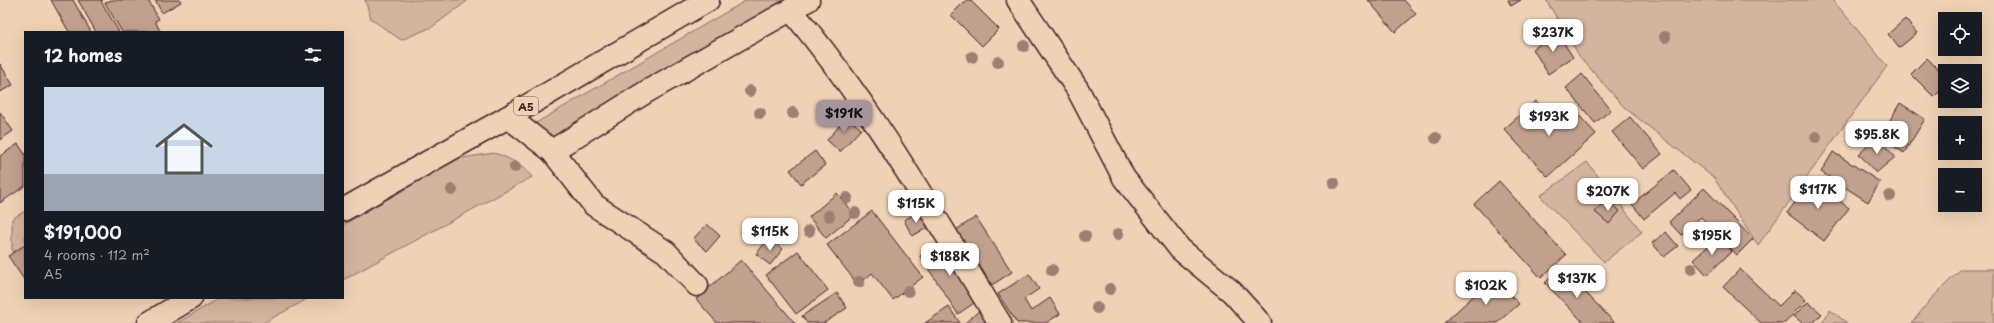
<!DOCTYPE html>
<meta charset="utf-8">
<style>
:root{--surface:#171b24;--page:#20242c;--text:#f1f3f6;--muted:#9ea1a6;--line:#363941;--accent:#a6949b}
body{margin:0;font-family:"Playpen Sans",sans-serif;background:var(--page);color:var(--text);height:100vh;display:flex;flex-direction:column;font-size:15px;white-space:nowrap}
*{box-sizing:border-box;margin:0}
p{font-size:13px;color:var(--muted)}
.icon{flex:none;width:22px;height:22px;fill:none;stroke:currentColor;stroke-width:2;stroke-linecap:round;stroke-linejoin:round}
.map{position:relative;flex:1;overflow:hidden}
.drawer{position:absolute;left:24px;top:31px;width:320px;height:268px;display:flex;flex-direction:column;background:var(--surface);border-radius:0px;box-shadow:0 4px 16px #0002}
.drawer>*{flex:none}
.tools{position:absolute;left:1938px;top:12px;display:grid;gap:8px}
.tools a{display:grid;place-items:center;width:44px;height:44px;border-radius:0px;background:var(--surface);box-shadow:0 4px 16px #0002;font-size:20px}
.price{position:absolute;translate:-50% -34px;padding:0 9px;border-radius:8px;background:#fff;color:#222;font-size:13px;line-height:26px;filter:drop-shadow(0 1px 2px #0008)}
.price::after{content:'';position:absolute;left:50%;top:24px;width:12px;height:9px;margin-left:-6px;background:inherit;clip-path:polygon(0 0,100% 0,50% 100%)}
.price.active{background:var(--accent);color:#111}
ul{padding:0;list-style:none}
li{display:grid;align-content:center;gap:8px;height:212px;padding:0 20px}
li+li{border-top:1px solid var(--line)}
li span{display:grid;place-items:center;height:124px;border-radius:0px;color:#555}
li>.icon{margin-inline-start:auto}
span .icon{width:72px;height:72px;fill:#fffc;stroke-width:1}
li b{font-size:17px}
h2{display:flex;justify-content:space-between;align-items:center;height:48px;padding:0 20px;font-size:17px}
.map>svg:first-child{display:block}
.green{fill:#d4b49f;stroke:#8f6a65}
.building{fill:#c1a08e;stroke:#4a1f2b}
.lines{fill:none;stroke-linecap:round;stroke-linejoin:round}
.minor-casing{stroke:#4a1f2b;stroke-width:25}
.highway-casing{stroke:#4a1f2b;stroke-width:25}
.minor{stroke:#efd2b5;stroke-width:22}
.highway{stroke:#efd2b5;stroke-width:22}
.tree{fill:#a07c72}
.labels{text-anchor:middle;dominant-baseline:central;stroke-width:3.5;stroke-linejoin:round;paint-order:stroke}
.shield{fill:#efd2b5;stroke:#7c5554;stroke-width:1}
.shield-label{font-size:11px;font-weight:bold;fill:#4a1f2b}
</style>
<div class="map">
<svg width="1994" height="323" viewBox="0 0 1994 323">
<rect width="100%" height="100%" fill="#efd2b5"/>
<filter id="ink" filterUnits="userSpaceOnUse"><feTurbulence type="fractalNoise" baseFrequency=".025" numOctaves="2"/><feDisplacementMap in="SourceGraphic" scale="8" xChannelSelector="R" yChannelSelector="G"/><feConvolveMatrix kernelMatrix="1 2 1 2 8 2 1 2 1" color-interpolation-filters="sRGB"/></filter>
<g filter="url(#ink)">
<!-- green -->
<g class="green">
<polygon points="365,0 466,0 466,2 432,27 401,40 371,19"/>
<polygon points="747,0 795,0 539,147 522,131"/>
<polygon points="1546,0 1833,0 1887,66 1758,245 1714,178 1625,108 1580,57"/>
<path d="M494 153C510 158 522 165 532 177L343 280V225L455 159Z"/>
<polygon points="1587,162 1642,232 1604,262 1540,196"/>
<polygon points="25,211 25,262 12,250 12,219"/>
<polygon points="1961,269 1994,269 1994,323 1912,323 1930,300"/>
<polygon points="220,298 309,298 263,323 177,323"/>
<polygon points="1830,310 1847,323 1822,323"/>
</g>
<!-- building -->
<g class="building">
<polygon points="51,0 73,0 91,32 69,32"/>
<polygon points="78,0 103,0 101,1 119,32 96,32"/>
<polygon points="111,0 148,0 159,19 155,21 160,31 122,32 105,3"/>
<polygon points="155,0 180,0 181,2 162,13"/>
<polygon points="966,0 970,0 999,29 982,46 951,15"/>
<polygon points="1368,0 1404,0 1416,14 1395,32"/>
<polygon points="1508,0 1521,0 1511,6"/>
<polygon points="1905,19 1917,33 1899,48 1888,34"/>
<polygon points="1557,33 1573,57 1548,74 1533,49"/>
<polygon points="1927,58 1945,76 1945,86 1934,97 1911,74"/>
<polygon points="0,64 13,85 0,92"/>
<polygon points="1582,74 1611,110 1595,123 1566,88"/>
<polygon points="1536,101 1558,124 1574,110 1596,134 1548,177 1504,129"/>
<polygon points="1900,103 1925,119 1904,153 1887,142 1897,125 1890,120"/>
<polygon points="0,112 13,131 0,140"/>
<polygon points="847,117 861,129 840,152 827,140"/>
<polygon points="1630,117 1662,154 1643,169 1612,132"/>
<polygon points="1877,137 1895,157 1876,173 1859,154"/>
<polygon points="18,144 25,154 25,186 0,203 0,156"/>
<polygon points="815,151 825,165 801,184 790,170"/>
<polygon points="1833,152 1880,182 1868,202 1821,172"/>
<polygon points="1674,170 1691,190 1680,199 1675,193 1644,219 1632,204"/>
<polygon points="1812,180 1849,208 1824,241 1787,213"/>
<polygon points="1499,181 1566,255 1541,278 1474,204"/>
<polygon points="1704,188 1753,239 1737,255 1701,217 1681,235 1669,222"/>
<polygon points="837,193 854,215 826,238 809,217"/>
<polygon points="1606,199 1620,211 1609,224 1595,212"/>
<polygon points="872,211 923,277 893,300 872,273 858,285 827,245"/>
<polygon points="920,211 929,227 912,236 904,220"/>
<polygon points="976,217 1012,272 992,285 956,230"/>
<polygon points="707,224 720,236 707,251 693,239"/>
<polygon points="1666,232 1678,246 1664,257 1652,243"/>
<polygon points="1718,237 1732,251 1707,275 1693,260"/>
<polygon points="769,238 783,249 770,265 756,254"/>
<polygon points="943,241 980,299 958,314 920,256"/>
<polygon points="25,245 25,281 8,256"/>
<polygon points="798,251 828,290 796,314 766,275"/>
<polygon points="741,260 795,323 717,323 696,299"/>
<polygon points="1561,267 1615,323 1584,323 1545,283"/>
<polygon points="1740,269 1779,306 1795,290 1806,300 1785,323 1761,323 1723,287"/>
<polygon points="1029,274 1039,289 1024,299 1031,311 1050,298 1060,314 1046,323 1017,323 998,294"/>
<polygon points="1494,277 1519,304 1497,323 1444,323"/>
<polygon points="837,293 847,308 824,323 807,323 802,316"/>
<polygon points="1808,302 1822,314 1813,323 1802,323 1794,316"/>
<polygon points="949,307 960,323 925,323"/>
<polygon points="980,310 991,323 965,323"/>
</g>
<g class="lines">
<!-- minor casing -->
<g class="minor-casing">
<g id="minor">
<polyline points="1018,0 1078,90 1124,178 1180,249 1232,292 1260,323"/>
<path d="M791 10C872 106 934 216 1000 323"/>
<polyline points="508,117 552,151 646,92 808,0"/>
<polyline points="552,151 594,205 666,252 697,285"/>
</g>
</g>
<!-- highway casing -->
<g class="highway-casing">
<g id="highway">
<polyline points="343,210 508,117 708,0"/>
<polyline points="149,323 191,298"/>
</g>
</g>
<!-- minor -->
<use href="#minor" class="minor"/>
<!-- highway -->
<use href="#highway" class="highway"/>
</g>
<!-- trees -->
<g class="tree">
<circle cx="1665" cy="37" r="6"/>
<circle cx="1024" cy="46" r="6"/>
<circle cx="972" cy="57" r="6"/>
<circle cx="998" cy="62" r="6"/>
<circle cx="750" cy="91" r="6"/>
<circle cx="760" cy="113" r="6"/>
<circle cx="793" cy="113" r="6"/>
<circle cx="1816" cy="137" r="6"/>
<circle cx="1436" cy="138" r="6"/>
<circle cx="515" cy="167" r="6"/>
<circle cx="1334" cy="183" r="6"/>
<circle cx="452" cy="190" r="6"/>
<circle cx="1890" cy="196" r="6"/>
<circle cx="847" cy="198" r="6"/>
<circle cx="855" cy="213" r="6"/>
<circle cx="829" cy="216" r="6"/>
<circle cx="809" cy="231" r="6"/>
<circle cx="1118" cy="234" r="6"/>
<circle cx="1085" cy="236" r="6"/>
<circle cx="1691" cy="269" r="6"/>
<circle cx="1052" cy="270" r="6"/>
<circle cx="859" cy="282" r="6"/>
<circle cx="1110" cy="289" r="6"/>
<circle cx="908" cy="291" r="6"/>
<circle cx="1097" cy="308" r="6"/>
</g>
</g>
<g class="labels">
<!-- shield labels -->
<rect class="shield" x="514" y="97" width="24" height="18" rx="3"/>
<g class="shield-label">
<text x="526" y="106">A5</text>
</g>
</g>
</svg>
<div class="tools">
<a><svg class="icon" aria-label="locate" viewBox="0 0 24 24"><circle cx="12" cy="12" r="6"/><path d="M12 2v4M12 18v4M2 12h4M18 12h4"/></svg></a>
<a><svg class="icon" aria-label="layers" viewBox="0 0 24 24"><path d="M12 4l9 5-9 5-9-5zM3 14l9 5 9-5"/></svg></a>
<a>+</a>
<a>−</a>
</div>
<b class="price" style="left:1553px;top:53px">$237K</b>
<b class="price active" style="left:844px;top:134px">$191K</b>
<b class="price" style="left:1549px;top:137px">$193K</b>
<b class="price" style="left:1877px;top:155px">$95.8K</b>
<b class="price" style="left:1818px;top:210px">$117K</b>
<b class="price" style="left:1608px;top:212px">$207K</b>
<b class="price" style="left:916px;top:224px">$115K</b>
<b class="price" style="left:770px;top:252px">$115K</b>
<b class="price" style="left:1712px;top:256px">$195K</b>
<b class="price" style="left:950px;top:277px">$188K</b>
<b class="price" style="left:1577px;top:299px">$137K</b>
<b class="price" style="left:1486px;top:306px">$102K</b>
<section class="drawer">
<h2>12 homes<svg class="icon" aria-label="filters" viewBox="0 0 24 24"><path d="M4 7h16M4 17h16"/><circle cx="9" cy="7" r="2"/><circle cx="15" cy="17" r="2"/></svg></h2>
<ul>
<li><span style="background:linear-gradient(#c9d6e8 70%,#9aa5b1 0)"><svg class="icon" aria-label="home" viewBox="0 0 24 24"><path d="M3 11l9-7 9 7M6 9v11h12V9"/></svg></span><div><b>$191,000</b><p>4 rooms · 112 m²</p><p>A5</p></div></li>
</ul>
</section>
</div>
